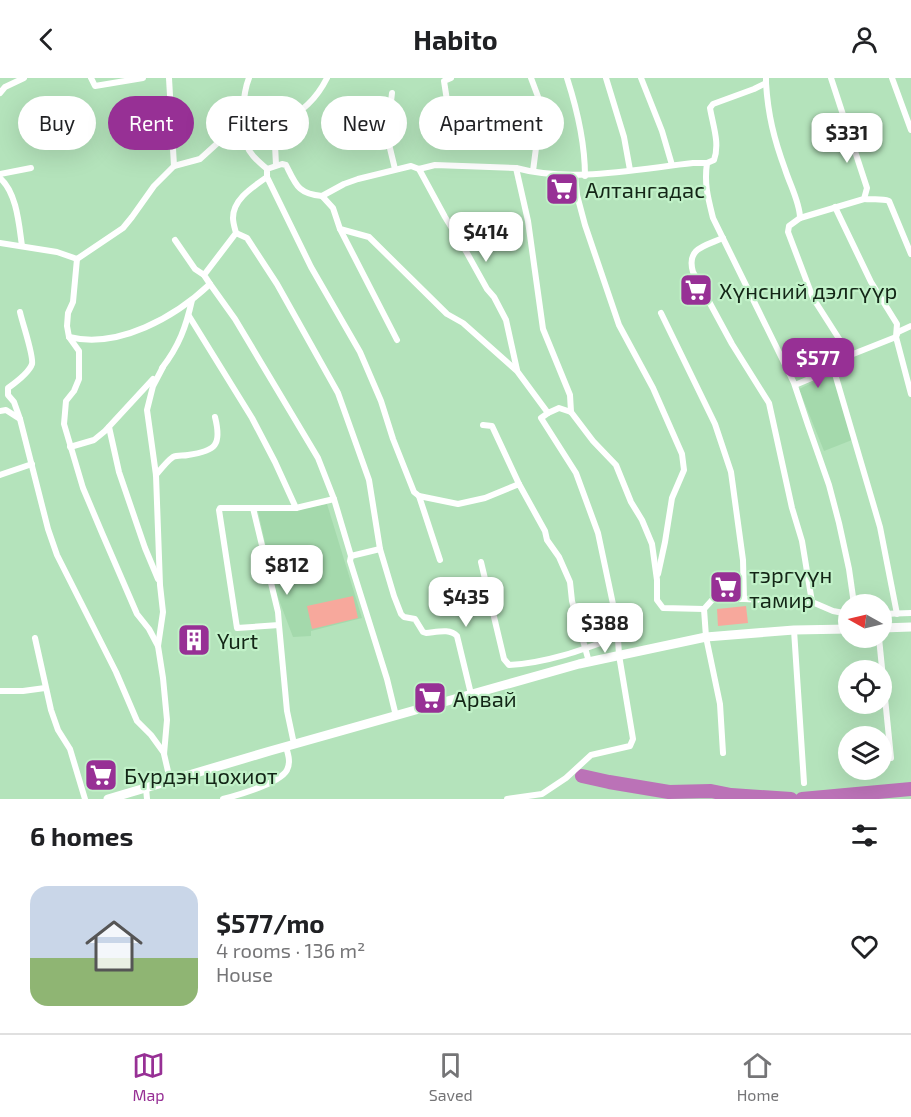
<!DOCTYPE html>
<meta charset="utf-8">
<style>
:root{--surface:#fff;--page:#f2f2f2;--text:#202124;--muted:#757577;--line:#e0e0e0;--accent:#973095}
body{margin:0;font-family:"Exo 2",sans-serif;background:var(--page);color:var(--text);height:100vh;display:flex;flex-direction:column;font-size:22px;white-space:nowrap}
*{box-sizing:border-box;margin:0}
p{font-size:20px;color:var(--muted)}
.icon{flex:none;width:33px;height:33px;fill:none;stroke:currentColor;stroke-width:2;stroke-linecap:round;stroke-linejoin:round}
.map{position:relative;height:721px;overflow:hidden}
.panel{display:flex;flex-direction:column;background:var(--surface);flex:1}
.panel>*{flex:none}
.hud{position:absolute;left:18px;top:18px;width:600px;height:54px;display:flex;gap:12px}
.needle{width:39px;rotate:278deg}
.fabs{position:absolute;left:838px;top:516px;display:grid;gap:12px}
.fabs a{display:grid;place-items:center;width:54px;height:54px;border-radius:50%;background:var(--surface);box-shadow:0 6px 24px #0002;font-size:30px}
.price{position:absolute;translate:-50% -51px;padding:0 14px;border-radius:12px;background:#fff;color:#222;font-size:20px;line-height:39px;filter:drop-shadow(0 2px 3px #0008)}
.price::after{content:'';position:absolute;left:50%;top:36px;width:18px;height:14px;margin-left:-9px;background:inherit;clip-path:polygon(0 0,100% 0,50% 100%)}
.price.active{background:var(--accent);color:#fff}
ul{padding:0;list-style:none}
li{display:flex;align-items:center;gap:18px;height:150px;padding:0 30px}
li span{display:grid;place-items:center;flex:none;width:168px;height:120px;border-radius:18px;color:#555}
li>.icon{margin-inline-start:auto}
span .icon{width:72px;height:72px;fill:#fffc;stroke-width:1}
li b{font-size:26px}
h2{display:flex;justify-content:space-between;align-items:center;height:72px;padding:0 30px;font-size:26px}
.tag{padding:0 21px;border-radius:27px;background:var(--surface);box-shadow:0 6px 24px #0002;font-size:21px;line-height:54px}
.tag.active{background:var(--accent);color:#fff}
header{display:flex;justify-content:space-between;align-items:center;height:78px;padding:0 30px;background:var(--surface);font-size:27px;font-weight:700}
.menu{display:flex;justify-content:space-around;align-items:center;height:84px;border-top:2px solid var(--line);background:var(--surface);font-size:16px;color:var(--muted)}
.menu a{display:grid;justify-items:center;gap:3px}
.menu .active{color:var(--accent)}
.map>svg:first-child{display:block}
.built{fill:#a4d9ac}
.garden{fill:#f7a89c}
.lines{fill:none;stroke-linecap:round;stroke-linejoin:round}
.river{stroke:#bb72b7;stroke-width:14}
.minor{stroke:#fff;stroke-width:6}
.secondary{stroke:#fff;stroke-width:9}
.labels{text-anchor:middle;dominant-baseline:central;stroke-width:4.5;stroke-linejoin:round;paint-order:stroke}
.poi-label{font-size:22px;fill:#132516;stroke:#c1f1c8;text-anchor:start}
</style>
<header><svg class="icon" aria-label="back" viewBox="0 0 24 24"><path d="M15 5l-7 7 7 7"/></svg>Habito<svg class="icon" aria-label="person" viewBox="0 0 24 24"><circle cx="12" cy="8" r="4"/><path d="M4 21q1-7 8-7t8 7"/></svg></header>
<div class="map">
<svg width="911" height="721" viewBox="0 0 911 721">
<rect width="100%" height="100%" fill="#b4e3bb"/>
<!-- built -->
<g class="built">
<polygon points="831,296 834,297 852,362 824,373 799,311"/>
<polygon points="327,426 362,540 311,553 311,558 293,559 276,514 258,433 296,432"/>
</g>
<!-- garden -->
<g class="garden">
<polygon points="353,518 358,540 312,551 307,528"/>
<polygon points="746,528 748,545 718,548 717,531"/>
</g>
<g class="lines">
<!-- river -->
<g class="river">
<polyline points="582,698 609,704 669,714 711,713 731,717 791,721"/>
<polyline points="802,721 911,711"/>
</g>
<!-- minor -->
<g class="minor">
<polyline points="91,0 95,8 143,0"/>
<path d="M249 0C243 14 240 51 246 66 250 77 258 83 267 91"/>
<polyline points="531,0 540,24 540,39 533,93"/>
<path d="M567 0C577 31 585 65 585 98"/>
<polyline points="606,0 624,59 630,92"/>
<polyline points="641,0 662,53 672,87"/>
<polyline points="892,0 911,52"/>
<path d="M766 5C768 37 774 61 785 91 790 107 800 125 800 140L789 148 788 154 813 220 843 267V280C837 284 835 289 835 296L880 449 897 536"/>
<polyline points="0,15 5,9 24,0"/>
<polyline points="392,15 387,58 395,91"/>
<polyline points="448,29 444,3 451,0"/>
<path d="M707 85C704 106 708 120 713 140L794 305 808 347 829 407 839 445 849 491 854 526"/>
<path d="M276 87 275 67 276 50C299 34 314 26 327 0"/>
<polyline points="174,88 200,81 243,42"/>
<polyline points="516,90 528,143 543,251 570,317 571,334"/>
<polyline points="419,91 445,139 467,175 487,211 494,219 506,242 517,292"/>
<polyline points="0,96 31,90"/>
<polyline points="575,97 577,117 585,147 619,247 653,310 682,376 684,392 672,420 665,464 658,496"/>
<polyline points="267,99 311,189 360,274 381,323 393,361 414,414 419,418 458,426 485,420 519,406 545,453 547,462 559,479 570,504 572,523 589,584"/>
<path d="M0 100C17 115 19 147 22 168"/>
<path d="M322 118 344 106 358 101 411 88 419 91 435 87 516 90C571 105 637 91 693 85H707L714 82C720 65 713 48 710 30L713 26 754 11 766 5V0"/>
<path d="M864 121C873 122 881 120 889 123L911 176"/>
<polyline points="835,129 871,204 897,246 896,259 911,316"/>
<polyline points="800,140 864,121 867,110 831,0"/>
<polyline points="340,151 397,262"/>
<path d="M236 155 247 160 277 206 338 315 369 402 380 471 394 518 401 536 404 539 415 541 423 554 426 555C437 554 450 550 457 558L471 616"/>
<path d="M723 160C705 168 686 170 693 194L732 266 769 325 792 430 802 463 812 524"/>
<polyline points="175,162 195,191 204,197"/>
<polyline points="0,165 57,174 77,181 123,150 132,139 154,108 174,88 169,0"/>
<polyline points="77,181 73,224 68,235 67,248 69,259 79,273 79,301 74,313 66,323 64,346 83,410 102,455 137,536 149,551 158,568 163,600 167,642 164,676 170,702"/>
<polyline points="210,206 235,241 318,380 334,421 351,478 350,483 387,601 396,638"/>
<path d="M20 234C22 244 34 278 32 286 29 295 15 305 8 310V317L14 324 20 341"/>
<polyline points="661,235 715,346 731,394 743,482 744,521"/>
<polyline points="189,238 252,340 275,384 296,430 334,421"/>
<path d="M69 259C119 271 175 239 210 206L204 197 236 155C235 151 233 145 233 140 233 121 253 109 267 99V91L282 86 286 87C296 107 298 116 322 118L333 130 340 151 369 159 447 236 463 245 517 293 548 335 559 330 571 334 593 363 616 387 631 424 642 442 652 466 657 502V522L663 530 704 531"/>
<polyline points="843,280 896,259 898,254 911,248"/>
<path d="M162 290C179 268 186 249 192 222"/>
<polyline points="795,307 828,293 835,293"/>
<polyline points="0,333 6,332 20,341 48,451 57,477 116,594 137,643 151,657 164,675"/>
<polyline points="483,347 492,348 519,406"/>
<polyline points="109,349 119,394 145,470 158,501"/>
<polyline points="70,369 94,362 105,353 153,301"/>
<polyline points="0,397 32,386"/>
<path d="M156 397C161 391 167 383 173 379 177 377 183 378 188 377 216 373 222 367 215 339"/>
<polyline points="419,418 440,482"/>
<polyline points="253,430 296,430"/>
<polyline points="351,478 380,471"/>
<path d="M481 484 504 581 509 587C547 585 582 572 617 559"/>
<polyline points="882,536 911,535"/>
<polyline points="279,547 237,550 219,432 220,430 253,430 278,534 279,547 287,633 294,666"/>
<polyline points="794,552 804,705"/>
<polyline points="35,560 51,632 58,652 70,671 85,721"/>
<polyline points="879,560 891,680"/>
<polyline points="158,568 163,534 160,507 156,397 147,332 153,308 163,289"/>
<polyline points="0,613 23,613 45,610"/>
<polyline points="723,675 720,626 706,559 704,531 713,521 744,521 812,524 833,533 849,536"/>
<polyline points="146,710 147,721"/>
<path d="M223 721C238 717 280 705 287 692 291 684 288 676 286 669"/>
<polyline points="507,721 542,716 566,700 591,677 630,668 633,661 619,577 617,545 598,455 576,395 541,340 548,335"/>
</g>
<!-- secondary -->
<g class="secondary">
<polyline points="882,550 911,549"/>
<polyline points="108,721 270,673 579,586 706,559 794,552 849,551"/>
</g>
</g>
<!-- icons -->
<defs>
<g id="supermarket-square" transform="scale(1.725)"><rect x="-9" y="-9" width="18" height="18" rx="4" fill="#973095" stroke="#c1f1c8"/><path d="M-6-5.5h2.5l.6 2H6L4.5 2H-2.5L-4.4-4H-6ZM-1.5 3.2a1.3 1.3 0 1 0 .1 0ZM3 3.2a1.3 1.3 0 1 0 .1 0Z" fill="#fff"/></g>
<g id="building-square" transform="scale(1.725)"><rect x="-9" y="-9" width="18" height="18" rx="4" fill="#973095" stroke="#c1f1c8"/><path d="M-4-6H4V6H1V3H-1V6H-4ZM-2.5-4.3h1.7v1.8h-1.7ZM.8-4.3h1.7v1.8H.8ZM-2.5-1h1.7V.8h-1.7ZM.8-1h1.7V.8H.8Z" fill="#fff"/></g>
</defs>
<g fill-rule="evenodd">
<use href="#supermarket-square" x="562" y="111"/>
<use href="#supermarket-square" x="696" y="212"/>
<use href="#supermarket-square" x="726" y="509"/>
<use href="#building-square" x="194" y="562"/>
<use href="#supermarket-square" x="430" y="620"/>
<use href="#supermarket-square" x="101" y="697"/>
</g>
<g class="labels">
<!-- poi labels -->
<g class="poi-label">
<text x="585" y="111">Алтангадас</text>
<text x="719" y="212">Хүнсний дэлгүүр</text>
<text x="749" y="496">тэргүүн<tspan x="749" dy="25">тамир</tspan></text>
<text x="217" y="562">Yurt</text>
<text x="453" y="620">Арвай</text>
<text x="124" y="697">Бүрдэн цохиот</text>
</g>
</g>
</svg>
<div class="fabs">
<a><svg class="needle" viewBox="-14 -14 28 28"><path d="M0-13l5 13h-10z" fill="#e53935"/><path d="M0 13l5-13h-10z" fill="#757577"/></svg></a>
<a><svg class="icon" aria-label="locate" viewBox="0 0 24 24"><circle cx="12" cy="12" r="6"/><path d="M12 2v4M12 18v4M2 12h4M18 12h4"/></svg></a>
<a><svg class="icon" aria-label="layers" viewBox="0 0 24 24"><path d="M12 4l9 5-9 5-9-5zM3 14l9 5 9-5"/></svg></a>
</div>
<b class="price" style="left:847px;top:86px">$331</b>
<b class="price" style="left:486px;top:185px">$414</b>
<b class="price active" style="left:818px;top:311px">$577</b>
<b class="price" style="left:287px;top:518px">$812</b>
<b class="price" style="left:466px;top:550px">$435</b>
<b class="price" style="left:605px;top:576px">$388</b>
<div class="hud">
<a class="tag">Buy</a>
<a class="tag active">Rent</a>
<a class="tag">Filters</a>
<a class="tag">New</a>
<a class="tag">Apartment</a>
</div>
</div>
<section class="panel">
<h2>6 homes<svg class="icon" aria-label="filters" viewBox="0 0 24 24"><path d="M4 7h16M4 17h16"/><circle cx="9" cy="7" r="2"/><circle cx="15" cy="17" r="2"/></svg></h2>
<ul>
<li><span style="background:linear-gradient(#c9d6e8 60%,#8fb573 0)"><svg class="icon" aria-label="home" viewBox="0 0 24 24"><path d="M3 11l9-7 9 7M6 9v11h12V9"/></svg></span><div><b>$577/mo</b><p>4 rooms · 136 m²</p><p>House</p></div><svg class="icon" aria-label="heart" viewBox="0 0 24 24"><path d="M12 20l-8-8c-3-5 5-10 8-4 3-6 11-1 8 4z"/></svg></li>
</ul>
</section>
<nav class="menu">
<a class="active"><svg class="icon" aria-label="map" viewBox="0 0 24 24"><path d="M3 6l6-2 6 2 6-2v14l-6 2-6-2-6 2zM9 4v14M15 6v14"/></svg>Map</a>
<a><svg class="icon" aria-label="saved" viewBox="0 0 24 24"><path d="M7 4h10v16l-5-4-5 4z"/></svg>Saved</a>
<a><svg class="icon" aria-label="home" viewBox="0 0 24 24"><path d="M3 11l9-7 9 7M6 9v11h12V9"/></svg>Home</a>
</nav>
